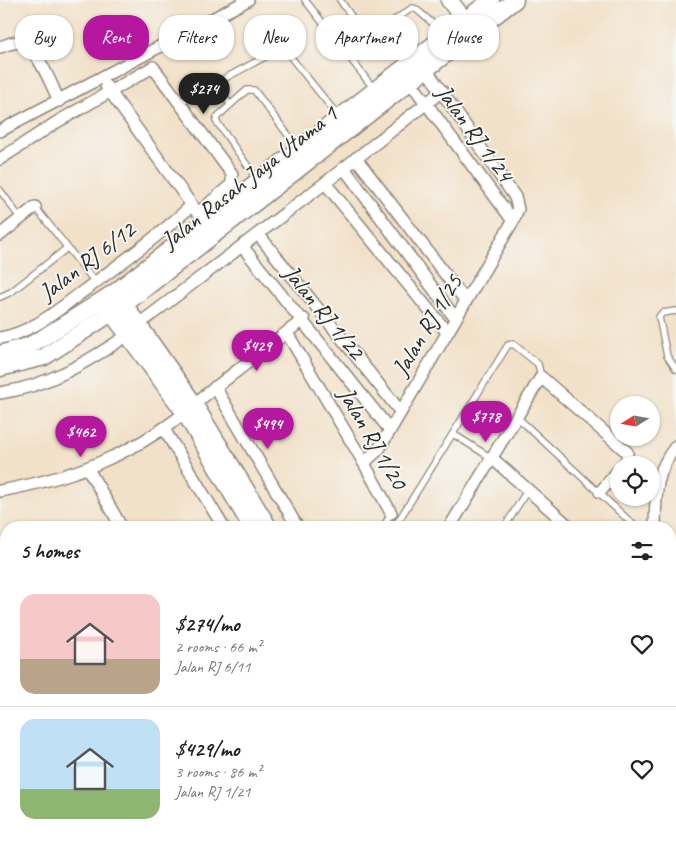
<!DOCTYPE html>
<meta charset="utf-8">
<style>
:root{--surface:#fff;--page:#f2f2f2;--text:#222;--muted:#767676;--line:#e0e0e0;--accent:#b5179e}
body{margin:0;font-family:Caveat,sans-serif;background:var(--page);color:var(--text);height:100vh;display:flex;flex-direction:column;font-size:19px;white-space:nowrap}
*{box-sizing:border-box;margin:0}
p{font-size:16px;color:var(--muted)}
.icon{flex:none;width:28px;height:28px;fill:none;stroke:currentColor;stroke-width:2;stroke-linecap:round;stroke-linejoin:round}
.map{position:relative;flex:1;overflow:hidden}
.sheet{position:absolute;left:0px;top:521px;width:676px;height:321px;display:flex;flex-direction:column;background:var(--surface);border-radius:20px 20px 0 0;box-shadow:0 1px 4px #0004}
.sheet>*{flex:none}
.guide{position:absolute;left:15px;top:15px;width:646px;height:45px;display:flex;gap:10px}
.needle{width:32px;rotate:259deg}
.tools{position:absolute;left:610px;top:396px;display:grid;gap:10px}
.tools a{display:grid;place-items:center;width:50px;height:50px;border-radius:50%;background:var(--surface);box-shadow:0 1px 4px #0004;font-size:25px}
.price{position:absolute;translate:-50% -42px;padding:0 11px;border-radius:18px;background:var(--accent);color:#fff;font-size:16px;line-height:32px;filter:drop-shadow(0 1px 2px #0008)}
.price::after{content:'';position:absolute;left:50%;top:30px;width:15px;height:11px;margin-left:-8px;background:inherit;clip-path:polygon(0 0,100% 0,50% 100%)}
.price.active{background:#222;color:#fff}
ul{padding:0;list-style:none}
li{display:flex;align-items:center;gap:15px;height:125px;padding:0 20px}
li+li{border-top:1px solid var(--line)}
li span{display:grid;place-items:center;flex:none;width:140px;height:100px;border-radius:15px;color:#555}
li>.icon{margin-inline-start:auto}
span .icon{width:60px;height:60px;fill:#fffc;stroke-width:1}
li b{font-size:21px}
h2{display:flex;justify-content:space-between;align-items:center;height:60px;padding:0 20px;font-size:21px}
.tag{padding:0 18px;border-radius:20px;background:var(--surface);box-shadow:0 1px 4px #0004;font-size:18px;line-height:45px}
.tag.active{background:var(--accent);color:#fff}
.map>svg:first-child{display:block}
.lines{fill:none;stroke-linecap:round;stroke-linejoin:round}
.lane-casing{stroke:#8e867a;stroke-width:8}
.street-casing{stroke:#8e867a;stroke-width:14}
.secondary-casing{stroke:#8e867a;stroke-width:19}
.lane{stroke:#fff;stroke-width:5.5}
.street{stroke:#fff;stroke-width:11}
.secondary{stroke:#fff;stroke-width:16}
.labels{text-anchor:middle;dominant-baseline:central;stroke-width:4;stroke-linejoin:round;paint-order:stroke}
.street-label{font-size:24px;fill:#2b2b2b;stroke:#f6f6f2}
</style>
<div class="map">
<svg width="676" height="842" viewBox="0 0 676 842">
<rect width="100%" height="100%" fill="#f6f6f2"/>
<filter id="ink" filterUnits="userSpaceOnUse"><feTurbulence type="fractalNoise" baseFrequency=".02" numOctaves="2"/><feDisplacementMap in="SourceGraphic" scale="10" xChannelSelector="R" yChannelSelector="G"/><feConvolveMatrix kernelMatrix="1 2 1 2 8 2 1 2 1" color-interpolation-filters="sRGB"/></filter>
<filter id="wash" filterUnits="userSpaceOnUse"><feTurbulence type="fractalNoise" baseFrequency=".0096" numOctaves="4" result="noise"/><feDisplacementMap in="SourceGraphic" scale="20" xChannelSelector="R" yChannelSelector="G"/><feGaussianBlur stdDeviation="1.12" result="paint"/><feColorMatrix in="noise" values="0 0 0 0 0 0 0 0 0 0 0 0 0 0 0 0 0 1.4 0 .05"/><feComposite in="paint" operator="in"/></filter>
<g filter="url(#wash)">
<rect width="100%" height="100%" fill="#f2e1c9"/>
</g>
<g filter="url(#ink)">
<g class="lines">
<!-- lane casing -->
<g class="lane-casing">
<g id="lane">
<polyline points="305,0 374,89"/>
<polyline points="340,0 367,39 412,8 416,9 444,33"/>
<polyline points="347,54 367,39"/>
<polyline points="214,84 280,49 285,50 339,117"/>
<polyline points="179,103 214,84 230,104"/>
<polyline points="257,179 216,121 217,117 247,90 254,90 298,148"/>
<polyline points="0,190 20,218"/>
<polyline points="35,207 95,282"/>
<polyline points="0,297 11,292 67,248"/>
<polyline points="676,311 662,313 659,317 667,356 676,369"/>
<polyline points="517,417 637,528"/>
<polyline points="453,434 493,459"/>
<polyline points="383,528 391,513"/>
<polyline points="394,528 508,345 513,344 538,364 541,377"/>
<polyline points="504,528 528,489"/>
<polyline points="670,669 676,659"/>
<polyline points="0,832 6,835"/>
<polyline points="10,836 25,842"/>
<polyline points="30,842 33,836"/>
<polyline points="229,842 232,836"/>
<polyline points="327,842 329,836"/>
</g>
</g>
<!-- street casing -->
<g class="street-casing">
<g id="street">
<path d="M0 47C7 45 16 40 23 43 38 50 52 86 59 101"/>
<polyline points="406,76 513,221"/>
<polyline points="106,86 196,211"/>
<polyline points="0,131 248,0"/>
<polyline points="356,158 465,300"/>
<polyline points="0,159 57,122 153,67 232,174 232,184 198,213"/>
<polyline points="344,168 455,318"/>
<polyline points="325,183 447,332"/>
<polyline points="258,234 400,411"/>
<polyline points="0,235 35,207"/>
<polyline points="242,246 390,430"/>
<polyline points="139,324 325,183 442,91"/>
<polyline points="287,333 364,463 391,513"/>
<path d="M0 338C35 332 61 307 89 287 124 261 160 235 192 205"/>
<polyline points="215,387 298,528"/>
<path d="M0 393C49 386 87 362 128 335"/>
<polyline points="194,404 304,319"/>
<polyline points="164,429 224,528"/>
<polyline points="493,459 571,528"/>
<polyline points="364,463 379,449 513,221 518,209 515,197 423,65"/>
<polyline points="88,469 122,528"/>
<path d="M0 491C70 478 128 457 185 413"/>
<polyline points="600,492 619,470"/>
<polyline points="449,528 541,377 627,452 627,461 623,465"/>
<path d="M655 528C656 494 654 474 676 446"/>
<polyline points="0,581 6,580"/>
<polyline points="670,584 676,569"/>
<polyline points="0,681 3,673"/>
<polyline points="670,754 676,745"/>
<polyline points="670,773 676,779"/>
<polyline points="0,783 6,785"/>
<polyline points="132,836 147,842"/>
<polyline points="161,836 174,842"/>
<polyline points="195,836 210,842"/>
<polyline points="552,836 558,842"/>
<polyline points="278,842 280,836"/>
<polyline points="376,842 379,836"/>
</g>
</g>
<!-- secondary casing -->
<g class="secondary-casing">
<g id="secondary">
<polyline points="449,0 471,28"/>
<polyline points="119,297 194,404 269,528"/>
<polyline points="105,304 185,413 252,528"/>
<polyline points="0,354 28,346 41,339 115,292 491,0"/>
<polyline points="0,368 44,357 125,304 515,0"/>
<polyline points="670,805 676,811"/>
<polyline points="670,830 676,836"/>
<polyline points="175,842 178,836"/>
</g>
</g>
<!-- lane -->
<use href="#lane" class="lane"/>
<!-- street -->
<use href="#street" class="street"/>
<!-- secondary -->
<use href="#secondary" class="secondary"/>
</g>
</g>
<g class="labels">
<!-- street labels -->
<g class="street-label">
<text transform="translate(475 133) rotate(54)">Jalan RJ 1/24</text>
<text transform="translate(249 177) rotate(-38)">Jalan Rasah Jaya Utama 1</text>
<text transform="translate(87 261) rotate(-37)">Jalan RJ 6/12</text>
<text transform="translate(324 312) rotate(51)">Jalan RJ 1/22</text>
<text transform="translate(427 325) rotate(-59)">Jalan RJ 1/25</text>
<text transform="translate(373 438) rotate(60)">Jalan RJ 1/20</text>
</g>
</g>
</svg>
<div class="tools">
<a><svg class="needle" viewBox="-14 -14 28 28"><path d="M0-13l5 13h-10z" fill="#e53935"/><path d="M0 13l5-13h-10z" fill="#767676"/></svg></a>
<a><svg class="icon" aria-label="locate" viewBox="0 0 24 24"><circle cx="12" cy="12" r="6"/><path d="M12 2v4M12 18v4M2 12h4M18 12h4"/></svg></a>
</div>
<b class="price active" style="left:204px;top:115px">$274</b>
<b class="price" style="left:257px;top:372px">$429</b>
<b class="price" style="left:486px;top:443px">$778</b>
<b class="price" style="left:268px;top:450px">$494</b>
<b class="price" style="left:81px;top:458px">$462</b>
<div class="guide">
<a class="tag">Buy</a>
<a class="tag active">Rent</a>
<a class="tag">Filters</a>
<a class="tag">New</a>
<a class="tag">Apartment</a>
<a class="tag">House</a>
</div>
<section class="sheet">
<h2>5 homes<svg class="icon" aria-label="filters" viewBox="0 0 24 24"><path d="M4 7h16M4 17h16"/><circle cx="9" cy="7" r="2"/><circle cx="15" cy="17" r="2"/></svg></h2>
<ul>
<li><span style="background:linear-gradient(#f6c9c9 65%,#b9a48a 0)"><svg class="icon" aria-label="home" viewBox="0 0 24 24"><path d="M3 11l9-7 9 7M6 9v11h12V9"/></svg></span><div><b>$274/mo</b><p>2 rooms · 66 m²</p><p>Jalan RJ 6/11</p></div><svg class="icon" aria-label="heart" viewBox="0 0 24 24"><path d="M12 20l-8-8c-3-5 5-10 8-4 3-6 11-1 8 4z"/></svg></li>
<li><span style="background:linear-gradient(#bfe0f5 70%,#8fb573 0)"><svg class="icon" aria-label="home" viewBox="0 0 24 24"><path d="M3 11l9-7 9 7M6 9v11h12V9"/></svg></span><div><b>$429/mo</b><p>3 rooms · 86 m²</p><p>Jalan RJ 1/21</p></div><svg class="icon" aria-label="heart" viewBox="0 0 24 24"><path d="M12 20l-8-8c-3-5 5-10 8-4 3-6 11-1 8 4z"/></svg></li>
</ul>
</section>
</div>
